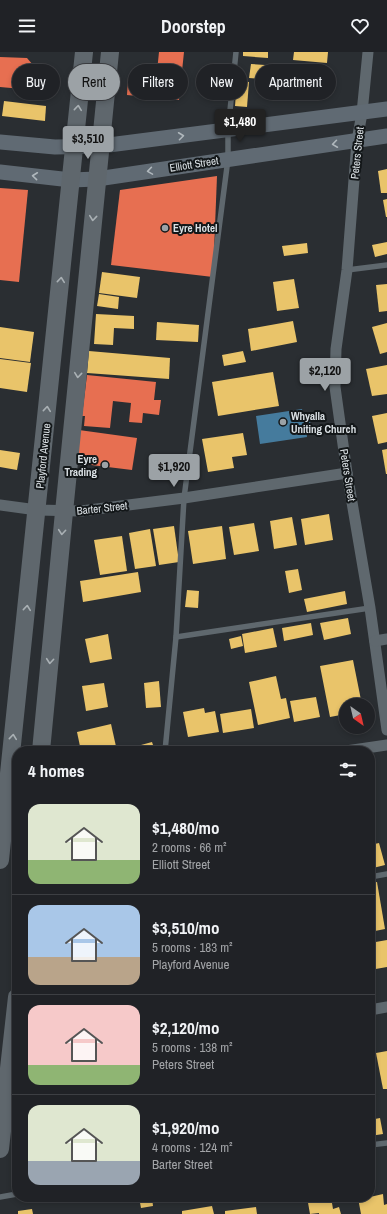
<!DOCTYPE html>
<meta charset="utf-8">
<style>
:root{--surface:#202226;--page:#282a2e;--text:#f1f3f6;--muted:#a2a4a7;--line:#3d3f43;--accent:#9ca2a6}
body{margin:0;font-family:"Archivo Narrow",sans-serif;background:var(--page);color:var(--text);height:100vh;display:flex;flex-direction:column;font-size:15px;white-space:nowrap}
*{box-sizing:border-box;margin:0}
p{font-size:13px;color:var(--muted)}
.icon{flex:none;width:22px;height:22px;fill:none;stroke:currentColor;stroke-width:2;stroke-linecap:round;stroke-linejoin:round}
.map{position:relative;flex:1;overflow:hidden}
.panel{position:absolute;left:12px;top:694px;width:363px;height:456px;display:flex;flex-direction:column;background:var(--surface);border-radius:16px;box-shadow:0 2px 6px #0003,0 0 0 1px var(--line)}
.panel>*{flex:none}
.banner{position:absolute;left:12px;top:12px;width:363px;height:36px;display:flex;gap:8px}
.needle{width:26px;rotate:146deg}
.fabs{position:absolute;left:339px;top:646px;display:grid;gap:8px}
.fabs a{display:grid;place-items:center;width:36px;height:36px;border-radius:50%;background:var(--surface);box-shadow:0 2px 6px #0003,0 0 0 1px var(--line);font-size:20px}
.price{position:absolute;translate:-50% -34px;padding:0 9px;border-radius:4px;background:var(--accent);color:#111;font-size:13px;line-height:26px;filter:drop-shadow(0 1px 2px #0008)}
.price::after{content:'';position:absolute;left:50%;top:24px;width:12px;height:9px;margin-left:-6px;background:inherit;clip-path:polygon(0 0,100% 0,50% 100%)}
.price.selected{background:#222;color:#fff}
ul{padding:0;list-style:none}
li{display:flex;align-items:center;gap:12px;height:100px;padding:0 16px}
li+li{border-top:1px solid var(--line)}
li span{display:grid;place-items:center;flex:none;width:112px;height:80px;border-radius:12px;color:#555}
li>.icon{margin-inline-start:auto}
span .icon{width:48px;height:48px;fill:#fffc;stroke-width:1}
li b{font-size:17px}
h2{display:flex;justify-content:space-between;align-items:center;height:48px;padding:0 16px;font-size:17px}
.pill{padding:0 14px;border-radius:18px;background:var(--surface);box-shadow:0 2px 6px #0003,0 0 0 1px var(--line);font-size:14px;line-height:36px}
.pill.selected{background:var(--accent);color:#111}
header{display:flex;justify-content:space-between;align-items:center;height:52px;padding:0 16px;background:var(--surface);font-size:18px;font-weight:700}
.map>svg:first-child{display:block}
.homes{fill:#e9c46a}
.shops{fill:#e76f51}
.public{fill:#457b9d}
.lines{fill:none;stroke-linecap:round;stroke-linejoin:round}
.service{stroke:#5f686e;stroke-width:5.5}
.minor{stroke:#5f686e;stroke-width:11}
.secondary{stroke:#606a73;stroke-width:15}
.trunk{stroke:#5f676d;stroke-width:18}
.oneway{stroke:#a9b0b4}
.oneway2{stroke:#afb7bc}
.poi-dot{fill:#9ca2a6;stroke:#131719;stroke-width:1.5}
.labels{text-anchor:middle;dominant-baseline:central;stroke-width:4;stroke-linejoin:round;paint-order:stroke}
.street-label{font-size:11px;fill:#dae0e4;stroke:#131719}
.poi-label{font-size:11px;font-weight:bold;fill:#dae0e4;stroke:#131719;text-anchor:start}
</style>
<header><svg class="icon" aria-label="menu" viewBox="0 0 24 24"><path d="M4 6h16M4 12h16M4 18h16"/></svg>Doorstep<svg class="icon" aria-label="heart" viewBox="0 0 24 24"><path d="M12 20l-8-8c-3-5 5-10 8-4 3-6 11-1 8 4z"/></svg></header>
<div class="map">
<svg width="387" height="1162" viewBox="0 0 387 1162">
<rect width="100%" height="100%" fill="#2a2e32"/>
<!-- homes -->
<g class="homes">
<polygon points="243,0 268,0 268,6 243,4"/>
<polygon points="294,0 328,0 327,11 293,8"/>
<polygon points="251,12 280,14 279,28 249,26"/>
<polygon points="294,14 320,18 316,43 290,39"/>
<polygon points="237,29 249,30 247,55 235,54"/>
<polygon points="270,29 291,30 290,43 269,42"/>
<polygon points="4,49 46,54 45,69 2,64"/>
<polygon points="387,117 387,141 381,141 378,119"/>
<polygon points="387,147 387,165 386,165 383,148"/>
<polygon points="387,190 387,202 375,205 372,193"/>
<polygon points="307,191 308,201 284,204 282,194"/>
<polygon points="102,220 140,225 137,246 99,241"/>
<polygon points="294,227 299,256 277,259 273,230"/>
<polygon points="387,232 387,259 379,260 376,233"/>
<polygon points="99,242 119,245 118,257 97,254"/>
<polygon points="96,262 134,264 134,277 114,276 113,293 94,292"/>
<polygon points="293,269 297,290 251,299 248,277"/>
<polygon points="157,270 199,273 198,290 156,288"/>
<polygon points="387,271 387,300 380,302 372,275"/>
<polygon points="0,275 34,280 30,310 0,306"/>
<polygon points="89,299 170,306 169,327 87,321"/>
<polygon points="243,299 246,310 224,314 222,303"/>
<polygon points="0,307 31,311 27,340 0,336"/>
<polygon points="387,313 387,342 372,344 366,317"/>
<polygon points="273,320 279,354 218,364 212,330"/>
<polygon points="387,361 387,390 378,392 372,364"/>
<polygon points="243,381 247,403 232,405 234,416 208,420 202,387"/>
<polygon points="387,397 387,422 386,422 382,398"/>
<polygon points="0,398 20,401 17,418 0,415"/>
<polygon points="329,462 333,488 305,493 301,467"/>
<polygon points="292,465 297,493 274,497 270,469"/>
<polygon points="254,471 259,499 234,503 229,475"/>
<polygon points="174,474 179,510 159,513 153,477"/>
<polygon points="222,474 226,507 193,512 188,479"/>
<polygon points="150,477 156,514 135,517 129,481"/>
<polygon points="122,484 127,519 100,523 94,488"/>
<polygon points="298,517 302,538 289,541 285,519"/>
<polygon points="138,520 141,540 83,550 80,529"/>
<polygon points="187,538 199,539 198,556 185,555"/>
<polygon points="345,539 347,552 307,560 304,547"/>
<polygon points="348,566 351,582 324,588 320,571"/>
<polygon points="311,571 313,583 284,589 282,576"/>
<polygon points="273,576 277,595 245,601 242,582"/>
<polygon points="108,582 112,607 90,611 85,587"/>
<polygon points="241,584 243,594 231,597 229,587"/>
<polygon points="353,608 362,653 346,653 346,662 330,665 320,614"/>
<polygon points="276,624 281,647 286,646 290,666 258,673 249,630"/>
<polygon points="159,629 161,655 146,656 144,631"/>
<polygon points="104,631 108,655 86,659 82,634"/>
<polygon points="316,645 320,665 294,670 290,649"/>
<polygon points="204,656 205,661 215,659 219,680 188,685 183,660"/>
<polygon points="251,657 254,676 223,681 220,662"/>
<polygon points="111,672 117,699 81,699 77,680"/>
<polygon points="152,690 155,699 142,699 141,693"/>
<polygon points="379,791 385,813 373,816 370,803 370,793"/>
<polygon points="377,830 385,877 370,880 370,831"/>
<polygon points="387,888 387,915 370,918 370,891"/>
<polygon points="387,999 387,1037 383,1037 376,1001"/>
<polygon points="370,1025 372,1025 376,1045 370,1046"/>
<polygon points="380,1066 383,1082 370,1084 370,1068"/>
<polygon points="383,1142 384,1153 387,1152 387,1162 361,1162 358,1146 370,1145"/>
<polygon points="139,1145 152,1145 153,1154 141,1156"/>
<polygon points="307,1145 331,1145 333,1157 339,1155 341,1162 319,1162 319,1161 310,1162"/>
<polygon points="212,1154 214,1162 182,1162 182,1159"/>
<polygon points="256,1155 257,1162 225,1162 225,1159"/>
<polygon points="32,1157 33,1162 18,1162 18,1159"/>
</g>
<!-- shops -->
<g class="shops">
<polygon points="159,0 184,0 179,48 127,43 128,26 156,29"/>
<polygon points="0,5 27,6 33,13 29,33 22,37 0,35"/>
<polygon points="217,124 213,225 111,213 120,138"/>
<polygon points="0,136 28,138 19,230 0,228"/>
<polygon points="87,323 156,330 154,348 161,348 159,363 143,361 142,371 129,370 131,351 113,349 110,376 84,374 85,364 82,364"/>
<polygon points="79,378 137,386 132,418 75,411"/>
</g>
<!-- public -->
<polygon class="public" points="302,357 303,362 309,361 311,377 306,378 307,385 260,392 256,364"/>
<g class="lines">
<!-- service -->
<g class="service">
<polyline points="347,218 387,213"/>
<polyline points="176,585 370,556"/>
<polyline points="165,699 176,585 184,446 228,107 228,78 236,0"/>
<polyline points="370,825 387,822"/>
<polyline points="370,1093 387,1091"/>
<polyline points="0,1145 17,1142"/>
</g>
<!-- minor -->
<g class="minor">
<polyline points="368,0 362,61 357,89 347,218 336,297 335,335 347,421 370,556 387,678"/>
<polyline points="0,453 37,458 81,459 184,446 347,421"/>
<polyline points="375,589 387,587"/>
<polyline points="346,699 387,693"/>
<polyline points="370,958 387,955"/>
</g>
<!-- secondary -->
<g class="secondary">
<polyline points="0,90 55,95 101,94 387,57"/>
<polyline points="0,120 71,128 97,127 387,84"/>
</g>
<!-- trunk -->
<g class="trunk">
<polyline points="41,699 64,460 110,0"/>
<polyline points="0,808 84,0"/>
<polyline points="0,1097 17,945"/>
</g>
</g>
<!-- one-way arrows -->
<defs><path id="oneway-chevron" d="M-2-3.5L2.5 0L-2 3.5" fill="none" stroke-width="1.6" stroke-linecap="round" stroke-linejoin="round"/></defs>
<g class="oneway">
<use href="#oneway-chevron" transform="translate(78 56) rotate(-84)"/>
<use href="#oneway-chevron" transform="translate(93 166) rotate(96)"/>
<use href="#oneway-chevron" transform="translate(61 228) rotate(-84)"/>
<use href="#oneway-chevron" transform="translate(78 323) rotate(96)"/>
<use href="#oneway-chevron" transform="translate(47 357) rotate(-84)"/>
<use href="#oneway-chevron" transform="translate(62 480) rotate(95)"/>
<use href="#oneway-chevron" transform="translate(27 556) rotate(-84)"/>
<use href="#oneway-chevron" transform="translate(50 609) rotate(95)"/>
<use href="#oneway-chevron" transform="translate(13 685) rotate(-84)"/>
</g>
<g class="oneway2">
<use href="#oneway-chevron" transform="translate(181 84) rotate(-7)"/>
<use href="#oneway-chevron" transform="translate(335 92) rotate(172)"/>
<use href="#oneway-chevron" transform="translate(150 119) rotate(171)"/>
<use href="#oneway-chevron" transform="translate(35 124) rotate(-174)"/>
</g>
<!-- markers -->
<g class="poi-dot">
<circle cx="165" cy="176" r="4"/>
<circle cx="283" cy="370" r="4"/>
<circle cx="105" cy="413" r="4"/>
</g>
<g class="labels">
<!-- street labels -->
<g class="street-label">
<text transform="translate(357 101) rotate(-84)">Peters Street</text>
<text transform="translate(194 112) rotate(-9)">Elliott Street</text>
<text transform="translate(43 404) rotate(-84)">Playford Avenue</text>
<text transform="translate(348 423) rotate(81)">Peters Street</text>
<text transform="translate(102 456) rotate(-6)">Barter Street</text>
</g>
<!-- poi labels -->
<g class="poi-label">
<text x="173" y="176">Eyre Hotel</text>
<text x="291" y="364">Whyalla<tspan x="291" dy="13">Uniting Church</tspan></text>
<text x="97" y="407" text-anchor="end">Eyre<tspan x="97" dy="13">Trading</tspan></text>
</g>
</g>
</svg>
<div class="fabs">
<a><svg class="needle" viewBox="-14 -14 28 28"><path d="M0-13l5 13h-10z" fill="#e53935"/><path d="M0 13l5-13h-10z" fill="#a2a4a7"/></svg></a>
</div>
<b class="price selected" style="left:240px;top:91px">$1,480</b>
<b class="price" style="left:88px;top:108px">$3,510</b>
<b class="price" style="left:325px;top:340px">$2,120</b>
<b class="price" style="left:174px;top:436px">$1,920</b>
<div class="banner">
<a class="pill">Buy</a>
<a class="pill selected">Rent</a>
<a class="pill">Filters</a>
<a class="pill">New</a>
<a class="pill">Apartment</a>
</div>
<section class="panel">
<h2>4 homes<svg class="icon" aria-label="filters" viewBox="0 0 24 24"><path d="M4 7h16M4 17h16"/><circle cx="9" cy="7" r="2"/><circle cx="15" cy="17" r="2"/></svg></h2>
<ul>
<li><span style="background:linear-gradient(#dfe7d0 70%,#8fb573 0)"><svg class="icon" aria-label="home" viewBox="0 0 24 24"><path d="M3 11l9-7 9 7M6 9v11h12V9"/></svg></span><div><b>$1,480/mo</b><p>2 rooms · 66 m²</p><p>Elliott Street</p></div></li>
<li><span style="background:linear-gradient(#a9c7e8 65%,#b9a48a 0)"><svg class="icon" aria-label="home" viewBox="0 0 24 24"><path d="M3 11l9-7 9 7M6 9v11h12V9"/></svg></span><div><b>$3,510/mo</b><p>5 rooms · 183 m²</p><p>Playford Avenue</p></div></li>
<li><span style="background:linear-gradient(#f6c9c9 75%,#8fb573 0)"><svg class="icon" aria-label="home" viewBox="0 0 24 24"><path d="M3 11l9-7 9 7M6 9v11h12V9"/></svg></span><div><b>$2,120/mo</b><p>5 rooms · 138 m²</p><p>Peters Street</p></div></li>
<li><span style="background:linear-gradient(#dfe7d0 70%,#9aa5b1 0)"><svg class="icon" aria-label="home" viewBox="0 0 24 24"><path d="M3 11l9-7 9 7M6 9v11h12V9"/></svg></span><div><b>$1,920/mo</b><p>4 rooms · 124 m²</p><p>Barter Street</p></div></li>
</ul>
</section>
</div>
